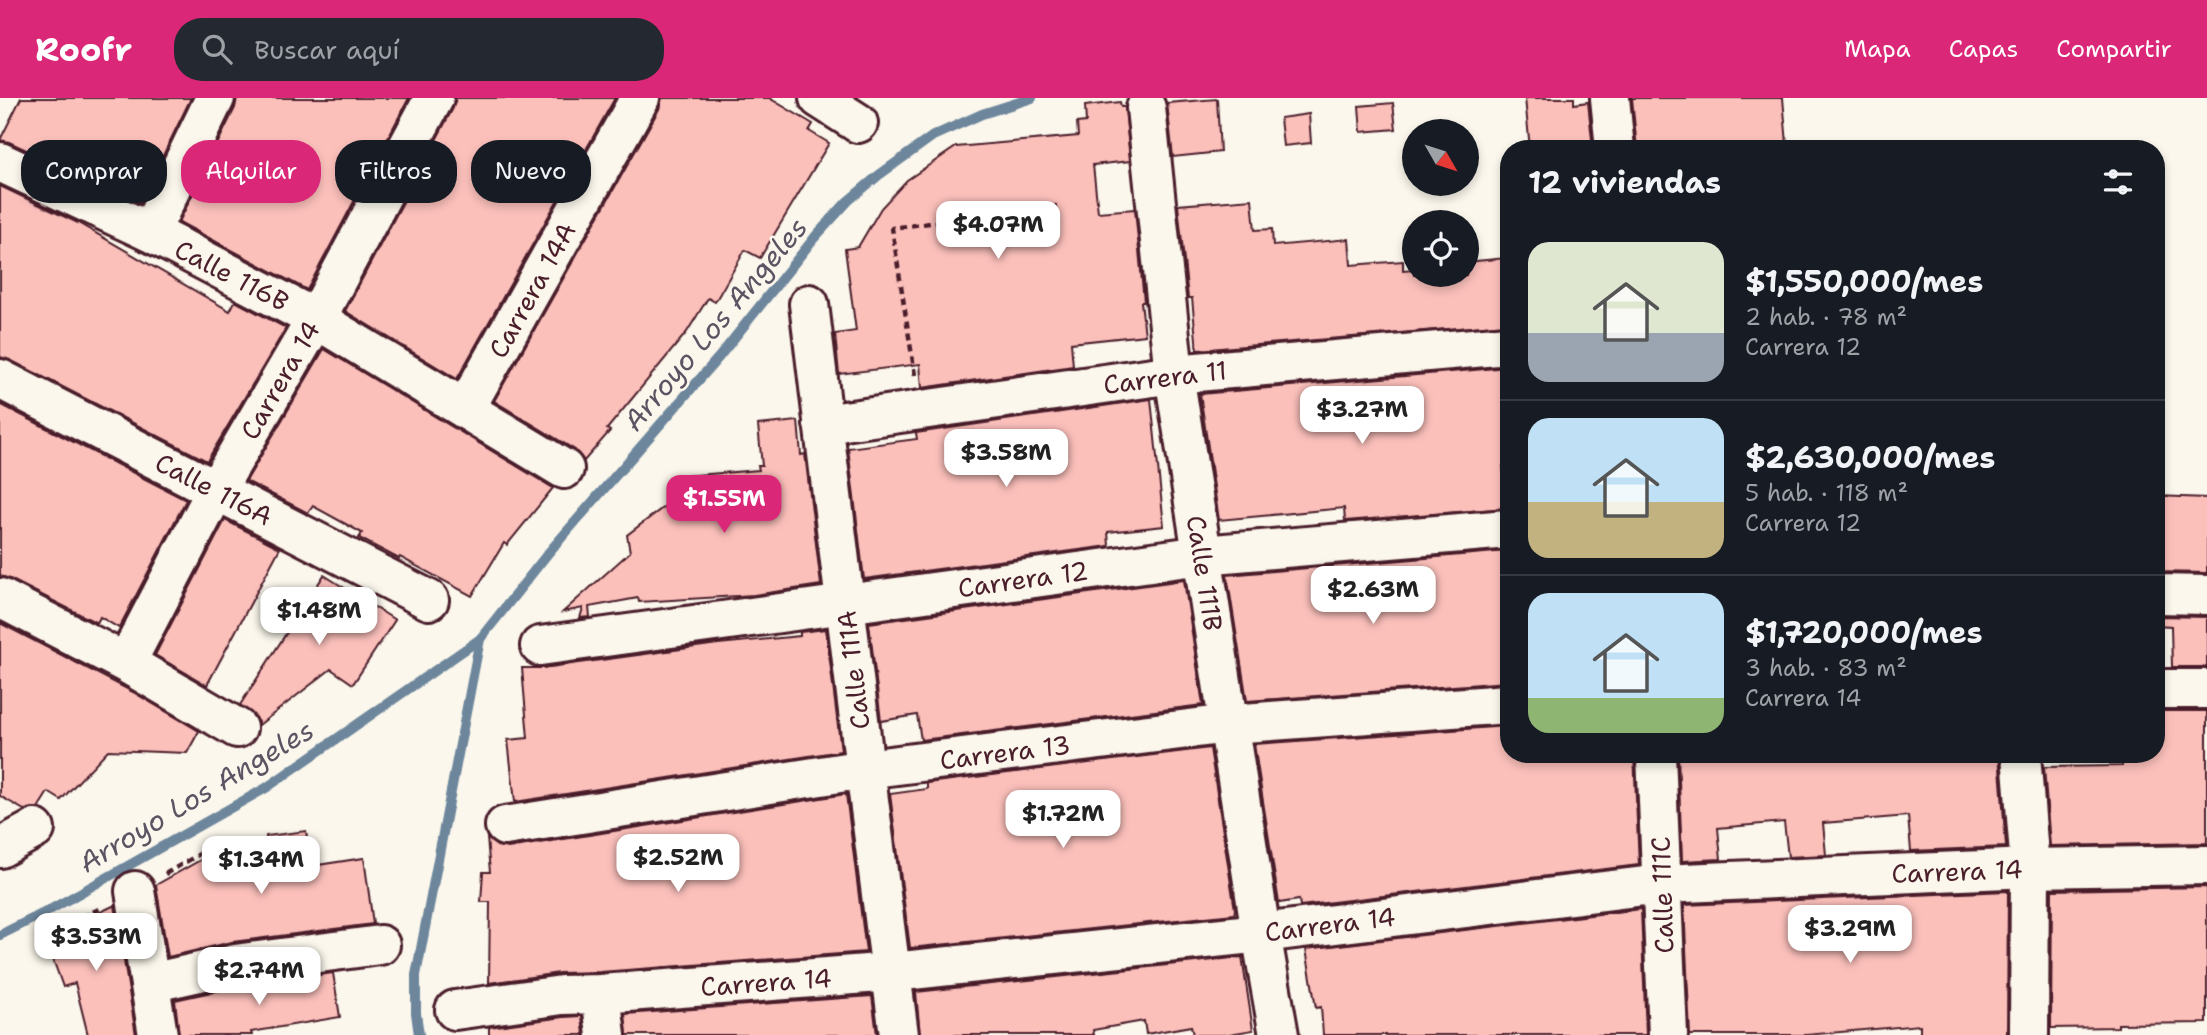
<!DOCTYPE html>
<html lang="es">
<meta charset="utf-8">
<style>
:root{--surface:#171b24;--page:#242831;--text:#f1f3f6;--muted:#9ea1a6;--line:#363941;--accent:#db2777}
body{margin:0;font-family:"Shantell Sans",sans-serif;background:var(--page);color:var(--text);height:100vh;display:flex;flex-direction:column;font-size:26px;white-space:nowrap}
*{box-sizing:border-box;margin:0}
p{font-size:23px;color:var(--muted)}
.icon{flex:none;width:38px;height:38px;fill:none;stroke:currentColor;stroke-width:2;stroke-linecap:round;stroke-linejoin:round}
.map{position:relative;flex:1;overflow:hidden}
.side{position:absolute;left:1500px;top:42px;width:665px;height:623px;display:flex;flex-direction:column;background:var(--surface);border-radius:28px;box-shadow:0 4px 10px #0003}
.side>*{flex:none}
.top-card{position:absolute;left:21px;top:42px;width:665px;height:63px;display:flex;gap:14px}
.needle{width:46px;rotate:129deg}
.fabs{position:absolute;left:1402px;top:21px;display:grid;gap:14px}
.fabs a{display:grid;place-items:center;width:77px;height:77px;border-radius:50%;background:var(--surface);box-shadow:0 4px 10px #0003;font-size:35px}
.price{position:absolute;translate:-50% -60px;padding:0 16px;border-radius:14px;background:#fff;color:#222;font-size:23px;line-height:46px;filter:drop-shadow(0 2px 4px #0008)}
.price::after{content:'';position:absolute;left:50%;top:42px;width:21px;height:16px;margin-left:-10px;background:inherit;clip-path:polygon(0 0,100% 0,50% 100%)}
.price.selected{background:var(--accent);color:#fff}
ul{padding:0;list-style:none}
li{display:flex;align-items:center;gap:21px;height:175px;padding:0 28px}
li+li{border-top:2px solid var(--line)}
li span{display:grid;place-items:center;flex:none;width:196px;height:140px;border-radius:21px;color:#555}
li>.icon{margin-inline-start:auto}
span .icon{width:84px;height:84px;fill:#fffc;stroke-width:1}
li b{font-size:30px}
h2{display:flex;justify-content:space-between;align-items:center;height:84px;padding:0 28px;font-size:30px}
.chip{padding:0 24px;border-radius:28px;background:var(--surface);box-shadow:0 4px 10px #0003;font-size:24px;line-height:63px}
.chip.selected{background:var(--accent);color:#fff}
header{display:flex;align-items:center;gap:42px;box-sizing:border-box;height:98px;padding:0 35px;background:var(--accent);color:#fff}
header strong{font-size:33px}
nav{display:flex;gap:38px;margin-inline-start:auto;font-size:24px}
.search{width:490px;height:63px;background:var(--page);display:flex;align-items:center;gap:18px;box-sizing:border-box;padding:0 24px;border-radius:28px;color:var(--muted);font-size:26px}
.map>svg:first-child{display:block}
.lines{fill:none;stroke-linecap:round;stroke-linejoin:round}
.stream{stroke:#6d869c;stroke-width:10}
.building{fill:#fcc0bb;stroke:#4a1f2b;stroke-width:2}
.minor-casing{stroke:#4a1f2b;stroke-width:44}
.path{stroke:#4a1f2b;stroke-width:4.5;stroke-dasharray:7 5;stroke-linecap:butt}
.minor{stroke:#fbf7ec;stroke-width:38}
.labels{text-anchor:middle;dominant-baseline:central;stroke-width:5;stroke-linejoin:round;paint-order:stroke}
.street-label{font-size:26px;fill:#4a1f2b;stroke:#fbf7ec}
.water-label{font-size:28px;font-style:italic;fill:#5c5363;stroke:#fbf7ec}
</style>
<header>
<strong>Roofr</strong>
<div class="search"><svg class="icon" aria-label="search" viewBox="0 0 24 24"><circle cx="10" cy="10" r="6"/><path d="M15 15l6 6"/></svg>Buscar aquí</div>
<nav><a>Mapa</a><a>Capas</a><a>Compartir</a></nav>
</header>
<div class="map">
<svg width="2207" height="937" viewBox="0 0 2207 937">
<rect width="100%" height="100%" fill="#fbf7ec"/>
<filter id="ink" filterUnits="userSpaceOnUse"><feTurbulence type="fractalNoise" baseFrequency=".0143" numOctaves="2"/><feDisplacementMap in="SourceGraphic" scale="14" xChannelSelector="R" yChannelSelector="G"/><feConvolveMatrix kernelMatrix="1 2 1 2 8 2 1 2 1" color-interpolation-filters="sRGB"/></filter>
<g filter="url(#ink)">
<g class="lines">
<!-- stream -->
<g class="stream">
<polyline points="0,837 46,814 266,690 480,541 549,454 719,259 815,139 848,103 879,77 933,38 982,16 1032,0"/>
<polyline points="419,937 416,915 416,877 480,541"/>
</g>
</g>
<!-- building -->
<g class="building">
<polygon points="21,0 191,0 140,105 72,68 70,72 9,44 0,42"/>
<polygon points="237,0 409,0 307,192 179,124 235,10"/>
<polygon points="456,0 615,0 457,281 345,213 453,10"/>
<polygon points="662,0 769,0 813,26 809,33 829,45 760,160 745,152 715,204 708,200 687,234 607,331 610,333 584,363 575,352 494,303 659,11"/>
<polygon points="1525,0 1574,0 1574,6 1588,4 1593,51 1530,51"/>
<polygon points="1632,0 1783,0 1787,46 1716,51 1637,51"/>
<polygon points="1217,1 1220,54 1173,59 1167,5"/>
<polygon points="1120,4 1121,9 1125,9 1130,63 1093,67 1098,114 1135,111 1144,204 1141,204 1145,237 1071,245 1073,268 922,290 920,266 839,276 835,236 856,233 845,151 858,149 881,110 907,82 956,49 1078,38 1077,25 1086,24 1085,8"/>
<polygon points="1393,5 1396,31 1361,34 1359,8"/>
<polygon points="1309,16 1311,45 1283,48 1280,20"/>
<polygon points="0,88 78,125 230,213 235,203 286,230 207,363 10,262 0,259"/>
<polygon points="1252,101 1255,132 1272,131 1273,148 1349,141 1351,167 1403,163 1403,172 1414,171 1414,177 1466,177 1466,164 1506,160 1508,177 1508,226 1197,252 1192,200 1188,200 1178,107"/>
<polygon points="324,251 553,390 507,447 504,445 472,498 400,459 399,461 359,440 362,435 313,408 308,415 246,383"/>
<polygon points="1508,269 1508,368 1503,368 1508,410 1345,423 1344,410 1219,422 1200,296"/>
<polygon points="1151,301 1164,428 1108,434 1109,448 864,481 848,350 917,341 916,335"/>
<polygon points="0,306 186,402 119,530 100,519 97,525 10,481 0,478"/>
<polygon points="798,323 801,357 805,356 821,487 754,497 639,504 638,500 589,509 590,519 580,520 583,510 563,514 630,454 627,437 686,392 684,378 759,372 758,368 762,368 758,327"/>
<polygon points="2156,398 2207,400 2207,475 2156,474"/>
<polygon points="225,422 280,450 207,587 155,557"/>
<polygon points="1508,453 1508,505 1506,505 1508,584 1247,603 1227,477"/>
<polygon points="324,477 395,522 353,586 331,571 259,627 256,619 240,607"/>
<polygon points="1184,482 1203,607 921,642 917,617 881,623 869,525"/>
<polygon points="2156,518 2207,519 2207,569 2172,569 2171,528 2156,527"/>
<polygon points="0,525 133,594 199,633 187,655 108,652 61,702 48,694 38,710 24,712 0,698"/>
<polygon points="826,531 841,653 515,704 508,642 528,640 522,570 543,570 718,546 800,538 800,534"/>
<polygon points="2156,613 2207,613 2207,745 2050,748 2044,669 2122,668 2122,656 2156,656"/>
<polygon points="1508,628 1508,656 1634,656 1639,767 1300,808 1299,802 1279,805 1254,646"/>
<polygon points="1210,650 1235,812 1234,816 910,850 890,696 927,691 927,685"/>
<polygon points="1678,656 1999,656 2006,749 1911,753 1908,718 1823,725 1826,757 1788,759 1784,724 1718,730 1721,761 1682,763"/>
<polygon points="846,696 866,854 600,874 559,875 489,885 490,804 481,804 483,774 490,774 487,740 497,748 508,750"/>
<polygon points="306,733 311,768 364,760 373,826 232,844 168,859 156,787 213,755 267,747 266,738"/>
<polygon points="2207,789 2207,925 2118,926 2118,929 2051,930 2052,792"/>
<polygon points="2008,793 2007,937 1920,937 1920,927 1806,937 1690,937 1684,807"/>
<polygon points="115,807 136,937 88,937 75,885 63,889 54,864 48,839"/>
<polygon points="1641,811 1646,937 1323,937 1321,909 1316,910 1306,851"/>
<polygon points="1242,859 1253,932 1224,937 1193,937 1191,928 1146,936 1144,923 1093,932 1094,937 920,937 916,894"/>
<polygon points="333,875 340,919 251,934 252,937 179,937 175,902 239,888"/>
<polygon points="872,898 877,937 627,937 625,916"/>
<polygon points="582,918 584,937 489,937 489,929 564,919"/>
</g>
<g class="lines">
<!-- minor casing -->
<g class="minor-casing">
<g id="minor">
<polyline points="819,0 858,25"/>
<polyline points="1610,0 1615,51"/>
<polyline points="1146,10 1174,276 1261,835 1279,937"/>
<polyline points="0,64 150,134 316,221 564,371"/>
<polyline points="150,134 215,0"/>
<polyline points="809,206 865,671 899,937"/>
<polyline points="0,281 429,502"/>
<polyline points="465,311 640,0"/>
<polyline points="823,326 1174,276 1508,247"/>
<polyline points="2156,496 2207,497"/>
<polyline points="0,500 126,565 237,630"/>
<polyline points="540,548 1202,457 1508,431"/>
<polyline points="126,565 216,392 316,221 434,0"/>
<polyline points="2156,591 2207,591"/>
<polyline points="1656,656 1668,937"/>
<polyline points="2021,656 2030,770 2029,937"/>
<polyline points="505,728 865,671 1229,626 1508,606"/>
<polyline points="0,750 35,731"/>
<polyline points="135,793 158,937"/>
<polyline points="150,885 235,866 380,847"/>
<polyline points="601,896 606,937"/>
<polyline points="455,912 562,897 601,896 893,874 1261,835 1661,786 2030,770 2207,767"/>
</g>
</g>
<!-- path -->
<g class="path">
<polyline points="915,277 892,130 1057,108"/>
<polyline points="165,776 203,754"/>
<polyline points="39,840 101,810"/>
</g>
<!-- minor -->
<use href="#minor" class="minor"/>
</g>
</g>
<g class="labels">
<!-- street labels -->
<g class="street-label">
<text transform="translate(232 177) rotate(27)">Calle 116B</text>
<text transform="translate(532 192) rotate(-61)">Carrera 14A</text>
<text transform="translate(1165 279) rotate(-7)">Carrera 11</text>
<text transform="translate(280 282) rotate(-60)">Carrera 14</text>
<text transform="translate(214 391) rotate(27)">Calle 116A</text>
<text transform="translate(1205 475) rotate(81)">Calle 111B</text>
<text transform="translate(1023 481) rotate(-8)">Carrera 12</text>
<text transform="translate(853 572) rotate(-97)">Calle 111A</text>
<text transform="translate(1005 654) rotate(-7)">Carrera 13</text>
<text transform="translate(1957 773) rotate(-2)">Carrera 14</text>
<text transform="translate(1662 797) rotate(-92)">Calle 111C</text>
<text transform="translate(1330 826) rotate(-7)">Carrera 14</text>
<text transform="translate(766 884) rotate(-4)">Carrera 14</text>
</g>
<!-- water labels -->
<g class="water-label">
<text transform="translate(715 226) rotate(-50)">Arroyo Los Angeles</text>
<text transform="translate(196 698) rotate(-31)">Arroyo Los Angeles</text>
</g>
</g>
</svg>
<div class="fabs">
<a><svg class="needle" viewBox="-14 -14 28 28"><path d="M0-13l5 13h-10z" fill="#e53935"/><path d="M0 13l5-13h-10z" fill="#9ea1a6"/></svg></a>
<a><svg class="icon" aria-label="locate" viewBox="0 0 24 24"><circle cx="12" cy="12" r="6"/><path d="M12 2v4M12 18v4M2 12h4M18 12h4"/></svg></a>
</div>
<b class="price" style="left:998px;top:163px">$4.07M</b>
<b class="price" style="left:1362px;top:348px">$3.27M</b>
<b class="price" style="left:1006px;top:391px">$3.58M</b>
<b class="price selected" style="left:724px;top:437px">$1.55M</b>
<b class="price" style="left:1373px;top:528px">$2.63M</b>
<b class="price" style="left:319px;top:549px">$1.48M</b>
<b class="price" style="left:1063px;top:752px">$1.72M</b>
<b class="price" style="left:678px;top:796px">$2.52M</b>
<b class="price" style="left:261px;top:798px">$1.34M</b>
<b class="price" style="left:1850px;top:867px">$3.29M</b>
<b class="price" style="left:96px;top:875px">$3.53M</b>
<b class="price" style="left:259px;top:909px">$2.74M</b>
<div class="top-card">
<a class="chip">Comprar</a>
<a class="chip selected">Alquilar</a>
<a class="chip">Filtros</a>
<a class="chip">Nuevo</a>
</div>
<section class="side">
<h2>12 viviendas<svg class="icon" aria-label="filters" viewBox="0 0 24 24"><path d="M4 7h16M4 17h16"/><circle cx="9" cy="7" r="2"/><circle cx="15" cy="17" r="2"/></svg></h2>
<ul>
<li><span style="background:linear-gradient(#dfe7d0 65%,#9aa5b1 0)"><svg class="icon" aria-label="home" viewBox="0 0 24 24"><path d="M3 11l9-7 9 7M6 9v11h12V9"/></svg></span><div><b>$1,550,000/mes</b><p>2 hab. · 78 m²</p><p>Carrera 12</p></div></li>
<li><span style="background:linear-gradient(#bfe0f5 60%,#c2b280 0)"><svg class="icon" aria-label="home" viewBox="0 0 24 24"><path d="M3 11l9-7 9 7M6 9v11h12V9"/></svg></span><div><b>$2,630,000/mes</b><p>5 hab. · 118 m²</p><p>Carrera 12</p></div></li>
<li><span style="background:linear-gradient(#bfe0f5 75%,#8fb573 0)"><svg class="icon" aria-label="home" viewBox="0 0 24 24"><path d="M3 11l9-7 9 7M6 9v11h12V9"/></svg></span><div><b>$1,720,000/mes</b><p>3 hab. · 83 m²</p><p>Carrera 14</p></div></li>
</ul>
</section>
</div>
